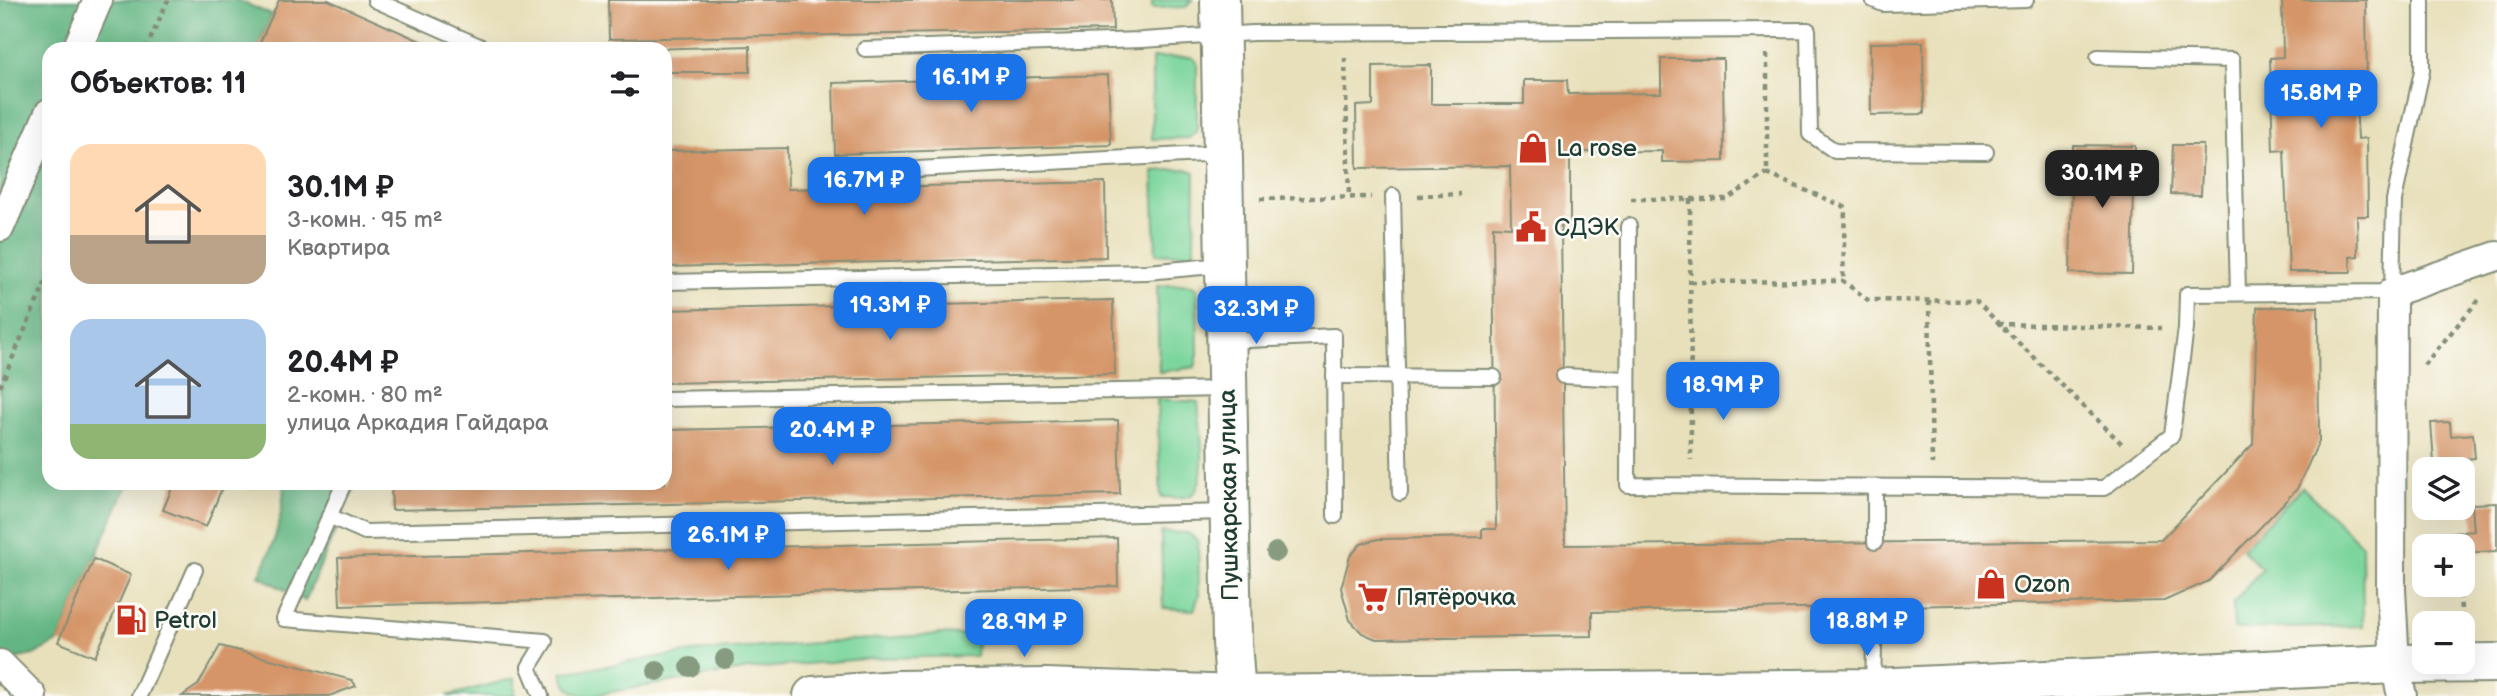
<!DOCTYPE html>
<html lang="ru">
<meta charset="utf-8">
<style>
:root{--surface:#fff;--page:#f2f2f2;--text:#202124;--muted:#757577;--accent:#1a73e8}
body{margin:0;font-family:"Balsamiq Sans",sans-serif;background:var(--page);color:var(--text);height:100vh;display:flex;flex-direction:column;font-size:26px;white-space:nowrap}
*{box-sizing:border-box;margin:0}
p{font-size:23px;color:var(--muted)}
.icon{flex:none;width:38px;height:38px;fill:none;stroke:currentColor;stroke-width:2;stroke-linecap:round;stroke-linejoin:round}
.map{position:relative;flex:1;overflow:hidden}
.sheet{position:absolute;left:42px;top:42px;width:630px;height:448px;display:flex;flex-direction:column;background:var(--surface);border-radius:21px;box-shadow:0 7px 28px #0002}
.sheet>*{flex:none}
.buttons{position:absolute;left:2412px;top:457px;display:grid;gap:14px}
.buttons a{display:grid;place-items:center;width:63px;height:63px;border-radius:14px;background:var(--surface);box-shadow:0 7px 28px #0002;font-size:35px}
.price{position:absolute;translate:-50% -60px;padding:0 16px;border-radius:14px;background:var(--accent);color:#fff;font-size:23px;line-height:46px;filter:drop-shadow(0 2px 4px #0008)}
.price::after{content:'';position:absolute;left:50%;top:42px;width:21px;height:16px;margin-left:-10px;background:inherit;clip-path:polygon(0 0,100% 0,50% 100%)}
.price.on{background:#222;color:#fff}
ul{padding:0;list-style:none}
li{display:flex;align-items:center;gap:21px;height:175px;padding:0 28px}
li span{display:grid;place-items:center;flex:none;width:196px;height:140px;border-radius:21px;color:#555}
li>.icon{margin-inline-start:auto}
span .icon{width:84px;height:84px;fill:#fffc;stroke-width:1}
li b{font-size:30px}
h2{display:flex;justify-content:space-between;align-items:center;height:84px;padding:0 28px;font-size:30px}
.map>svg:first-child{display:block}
.green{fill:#7bd59b;stroke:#4d8968;stroke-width:2}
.forest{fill:#64b683;stroke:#427a5c;stroke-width:2}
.building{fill:#d59567}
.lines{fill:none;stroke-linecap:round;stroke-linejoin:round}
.lane-casing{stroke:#848e78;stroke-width:18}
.street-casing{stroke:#848e78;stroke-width:32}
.secondary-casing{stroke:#848e78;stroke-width:42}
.path{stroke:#848e78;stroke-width:4.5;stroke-dasharray:5 5;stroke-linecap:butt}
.lane{stroke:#fff;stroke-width:14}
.street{stroke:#fff;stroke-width:28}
.secondary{stroke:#fff;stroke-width:38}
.tree{fill:#869b7f}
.labels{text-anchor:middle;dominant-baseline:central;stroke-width:5;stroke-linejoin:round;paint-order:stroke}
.poi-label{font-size:24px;fill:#1f3d34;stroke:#fdfcf7;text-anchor:start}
.street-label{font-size:24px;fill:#1f3d34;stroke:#fdfcf7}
</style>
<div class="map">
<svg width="2497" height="696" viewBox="0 0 2497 696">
<rect width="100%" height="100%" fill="#fdfcf7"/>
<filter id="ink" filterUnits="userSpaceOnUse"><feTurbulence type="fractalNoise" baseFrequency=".0143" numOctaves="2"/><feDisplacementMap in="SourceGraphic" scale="14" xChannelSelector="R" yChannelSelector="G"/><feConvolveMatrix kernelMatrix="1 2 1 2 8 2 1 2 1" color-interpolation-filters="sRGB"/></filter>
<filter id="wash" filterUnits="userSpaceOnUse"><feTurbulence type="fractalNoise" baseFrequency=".00686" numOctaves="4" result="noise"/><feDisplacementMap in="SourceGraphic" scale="28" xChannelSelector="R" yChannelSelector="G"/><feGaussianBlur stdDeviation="1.57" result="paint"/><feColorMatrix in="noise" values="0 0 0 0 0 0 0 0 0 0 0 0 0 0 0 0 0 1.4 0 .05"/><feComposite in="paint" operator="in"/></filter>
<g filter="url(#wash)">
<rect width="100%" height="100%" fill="#e8e0bb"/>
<!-- green -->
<g class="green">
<polygon points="1152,0 1192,0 1186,7 1152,8"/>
<polygon points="1192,57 1197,62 1197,131 1189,138 1152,139 1152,58"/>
<polygon points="1186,169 1195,172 1194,253 1156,254 1153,171"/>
<polygon points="1189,284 1197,289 1198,354 1195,367 1159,372 1157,286"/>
<path d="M1157 399 1198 402C1199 422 1211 488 1189 496 1181 499 1169 497 1161 497Z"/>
<polygon points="2302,487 2362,545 2363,626 2234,629 2233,603 2262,569 2242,549"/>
<polygon points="1161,532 1188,533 1198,541 1199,595 1194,610 1163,608"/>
<path d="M941 634 977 636 976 656 876 658 749 669 586 696C571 693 566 687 561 673L692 652Z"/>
<polygon points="515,678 515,696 447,696"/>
</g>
<!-- forest -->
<g class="forest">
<polygon points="0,0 238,0 272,15 257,49 49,49 49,483 128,483 58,642 33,655 9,660 0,656"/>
<path d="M284 483H356L305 601 259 576C274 547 283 516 284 483Z"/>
</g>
<g id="blocks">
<!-- building -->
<g class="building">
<polygon points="279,0 328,0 427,44 424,49 257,49"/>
<polygon points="608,0 1112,0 1113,30 609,39"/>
<polygon points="2282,0 2366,0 2367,87 2355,87 2358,139 2367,138 2368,216 2357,216 2358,256 2350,257 2351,272 2289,272 2284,150 2273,151 2270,58 2283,57"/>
<polygon points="1923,42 1924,114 1871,115 1870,43"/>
<polygon points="750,46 750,72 665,72 665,49 649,49"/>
<polygon points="1661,59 1723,59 1724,161 1662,162 1662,151 1570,152 1570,226 1561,226 1565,545 2161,540 2253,444 2257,307 2318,307 2319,441 2297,489 2209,581 2164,601 1592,612 1592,636 1376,639 1362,633 1350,620 1341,588 1350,556 1361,544 1378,539 1482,537 1482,529 1496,529 1493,226 1511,227 1510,166 1357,168 1356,106 1373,105 1373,66 1431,65 1431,104 1524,104 1524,80 1567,80 1568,94 1661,93"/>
<polygon points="1108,75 1111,145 835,154 833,83"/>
<polygon points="2073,145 2135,146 2132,274 2070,273"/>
<polygon points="2173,145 2203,145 2201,195 2171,194"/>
<polygon points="787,148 788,189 1105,182 1106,257 665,267 665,151"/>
<polygon points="1113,300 1115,374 665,383 665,310"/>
<polygon points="1118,420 1120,494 392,510 391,483 665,483 665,430"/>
<polygon points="2450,422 2451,436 2473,434 2475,458 2434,462 2431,423"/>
<polygon points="174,483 224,483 206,527 163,510"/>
<polygon points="2497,503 2497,551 2462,553 2462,546 2449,546 2448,533 2474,531 2472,504"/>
<polygon points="1117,538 1118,586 340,606 338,558"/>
<polygon points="94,559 131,575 95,657 58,642"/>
<polygon points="220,646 352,680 356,686 329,696 182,696 198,685"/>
</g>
</g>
</g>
<g filter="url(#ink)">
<use href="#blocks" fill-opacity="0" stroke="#848e78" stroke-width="2"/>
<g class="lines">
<!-- lane casing -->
<g class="lane-casing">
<g id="lane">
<polyline points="375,0 486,49"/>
<polyline points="1873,0 1883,4 2026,0"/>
<polyline points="865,49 1142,40 1253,33 1808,30 1810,134 1835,151 1986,152"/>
<polyline points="2098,57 2232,60 2238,293"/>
<polyline points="878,171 1223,153"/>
<polyline points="1393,196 1400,493"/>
<polyline points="1629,226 1628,485 2104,488 2172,435 2186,328 2187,294 2392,292 2394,200 2422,71 2422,0"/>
<polyline points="665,282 1147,272 1224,265"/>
<polyline points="1228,341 1334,336 1335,516"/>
<polyline points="1334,376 1494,377"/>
<polyline points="1563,376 1627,379"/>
<polyline points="665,399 1227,389"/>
<polyline points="344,483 284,619 545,641 529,667 541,696"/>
<polyline points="1875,487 1875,542"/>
<polyline points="329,516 365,532 1228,512"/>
<polyline points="1873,686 1875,607"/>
<polyline points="139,696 195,570"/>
</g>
</g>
<!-- street casing -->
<g class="street-casing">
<g id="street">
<polyline points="77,49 98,0"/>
<polyline points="0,227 49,113"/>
<polyline points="0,664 32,696"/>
<polyline points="2402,696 2395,664 2391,589 2392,292 2497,256"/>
</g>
</g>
<!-- secondary casing -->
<g class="secondary-casing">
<g id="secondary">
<polyline points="1220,0 1232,642 1236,696"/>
<polyline points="813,696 898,690 1046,688 1236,695 1873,688 2395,664 2497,663"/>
</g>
</g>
<!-- path -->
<g class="path">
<polyline points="146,49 168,0"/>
<polyline points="1767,54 1767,174 1845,207 1843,281"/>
<polyline points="1345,58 1349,197"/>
<polyline points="1418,196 1461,194"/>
<polyline points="1260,199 1371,197"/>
<polyline points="1631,199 1726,199 1767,174"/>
<polyline points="1690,199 1691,460"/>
<polyline points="1691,282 1843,281 1868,300 1976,301 2122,444"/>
<polyline points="1929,301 1932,464"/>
<polyline points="1998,324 2161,328"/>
<polyline points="2424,365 2481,297"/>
<polyline points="0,387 49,274"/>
<polyline points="2459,584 2462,623"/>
</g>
<!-- lane -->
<use href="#lane" class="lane"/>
<!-- street -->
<use href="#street" class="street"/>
<!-- secondary -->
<use href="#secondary" class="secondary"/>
</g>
<!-- trees -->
<g class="tree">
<circle cx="1276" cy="552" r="10"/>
<circle cx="725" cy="659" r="10"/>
<circle cx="690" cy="667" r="10"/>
<circle cx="657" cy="671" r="10"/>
</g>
</g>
<!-- icons -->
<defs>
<g id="shop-bare" transform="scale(2.415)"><path d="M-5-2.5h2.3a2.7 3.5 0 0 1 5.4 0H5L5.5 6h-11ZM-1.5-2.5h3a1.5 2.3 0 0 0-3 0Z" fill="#c8321e" stroke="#fdfcf7" stroke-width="2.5" paint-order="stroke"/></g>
<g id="civic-bare" transform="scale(2.415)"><path d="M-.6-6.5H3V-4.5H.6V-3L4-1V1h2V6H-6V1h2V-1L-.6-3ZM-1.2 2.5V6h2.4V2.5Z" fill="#c8321e" stroke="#fdfcf7" stroke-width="2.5" paint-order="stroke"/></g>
<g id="supermarket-bare" transform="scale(2.415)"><path d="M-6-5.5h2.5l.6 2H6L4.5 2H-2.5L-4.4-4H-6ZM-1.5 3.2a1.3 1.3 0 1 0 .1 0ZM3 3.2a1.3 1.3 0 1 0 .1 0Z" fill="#c8321e" stroke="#fdfcf7" stroke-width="2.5" paint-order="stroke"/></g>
<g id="fuel-bare" transform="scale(2.415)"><path d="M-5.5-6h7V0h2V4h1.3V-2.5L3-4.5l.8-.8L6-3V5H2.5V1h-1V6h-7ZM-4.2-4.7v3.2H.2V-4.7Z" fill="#c8321e" stroke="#fdfcf7" stroke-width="2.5" paint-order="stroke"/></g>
</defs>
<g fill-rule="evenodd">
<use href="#shop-bare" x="1533" y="148"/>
<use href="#civic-bare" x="1531" y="227"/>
<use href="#shop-bare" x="1991" y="584"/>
<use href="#supermarket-bare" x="1373" y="597"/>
<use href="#fuel-bare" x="131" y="620"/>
</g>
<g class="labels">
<!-- poi labels -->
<g class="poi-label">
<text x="1556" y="148">La rose</text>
<text x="1554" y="227">СДЭК</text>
<text x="2014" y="584">Ozon</text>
<text x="1396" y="597">Пятёрочка</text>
<text x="154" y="620">Petrol</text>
</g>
<!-- street labels -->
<g class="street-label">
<text transform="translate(1229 495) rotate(-91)">Пушкарская улица</text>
</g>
</g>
</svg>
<div class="buttons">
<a><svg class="icon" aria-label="layers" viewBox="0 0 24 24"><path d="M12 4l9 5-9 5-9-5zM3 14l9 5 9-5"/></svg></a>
<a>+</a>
<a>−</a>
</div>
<b class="price" style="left:971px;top:114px">16.1M ₽</b>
<b class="price" style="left:2321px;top:130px">15.8M ₽</b>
<b class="price on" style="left:2102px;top:210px">30.1M ₽</b>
<b class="price" style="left:864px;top:217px">16.7M ₽</b>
<b class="price" style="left:890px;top:342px">19.3M ₽</b>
<b class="price" style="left:1256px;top:346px">32.3M ₽</b>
<b class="price" style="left:1723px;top:422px">18.9M ₽</b>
<b class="price" style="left:832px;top:467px">20.4M ₽</b>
<b class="price" style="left:728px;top:572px">26.1M ₽</b>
<b class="price" style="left:1867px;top:658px">18.8M ₽</b>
<b class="price" style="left:1024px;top:659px">28.9M ₽</b>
<section class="sheet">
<h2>Объектов: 11<svg class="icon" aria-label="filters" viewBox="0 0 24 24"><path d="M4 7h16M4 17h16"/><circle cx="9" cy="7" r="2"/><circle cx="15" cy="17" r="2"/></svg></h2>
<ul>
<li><span style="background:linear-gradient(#ffd9b3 65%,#b9a48a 0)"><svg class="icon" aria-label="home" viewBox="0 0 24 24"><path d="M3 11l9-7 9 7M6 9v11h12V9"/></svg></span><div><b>30.1M ₽</b><p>3-комн. · 95 m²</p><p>Квартира</p></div></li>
<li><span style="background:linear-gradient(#a9c7e8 75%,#8fb573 0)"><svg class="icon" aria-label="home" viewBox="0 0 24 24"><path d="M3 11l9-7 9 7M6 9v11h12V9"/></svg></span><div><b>20.4M ₽</b><p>2-комн. · 80 m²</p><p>улица Аркадия Гайдара</p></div></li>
</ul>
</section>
</div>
